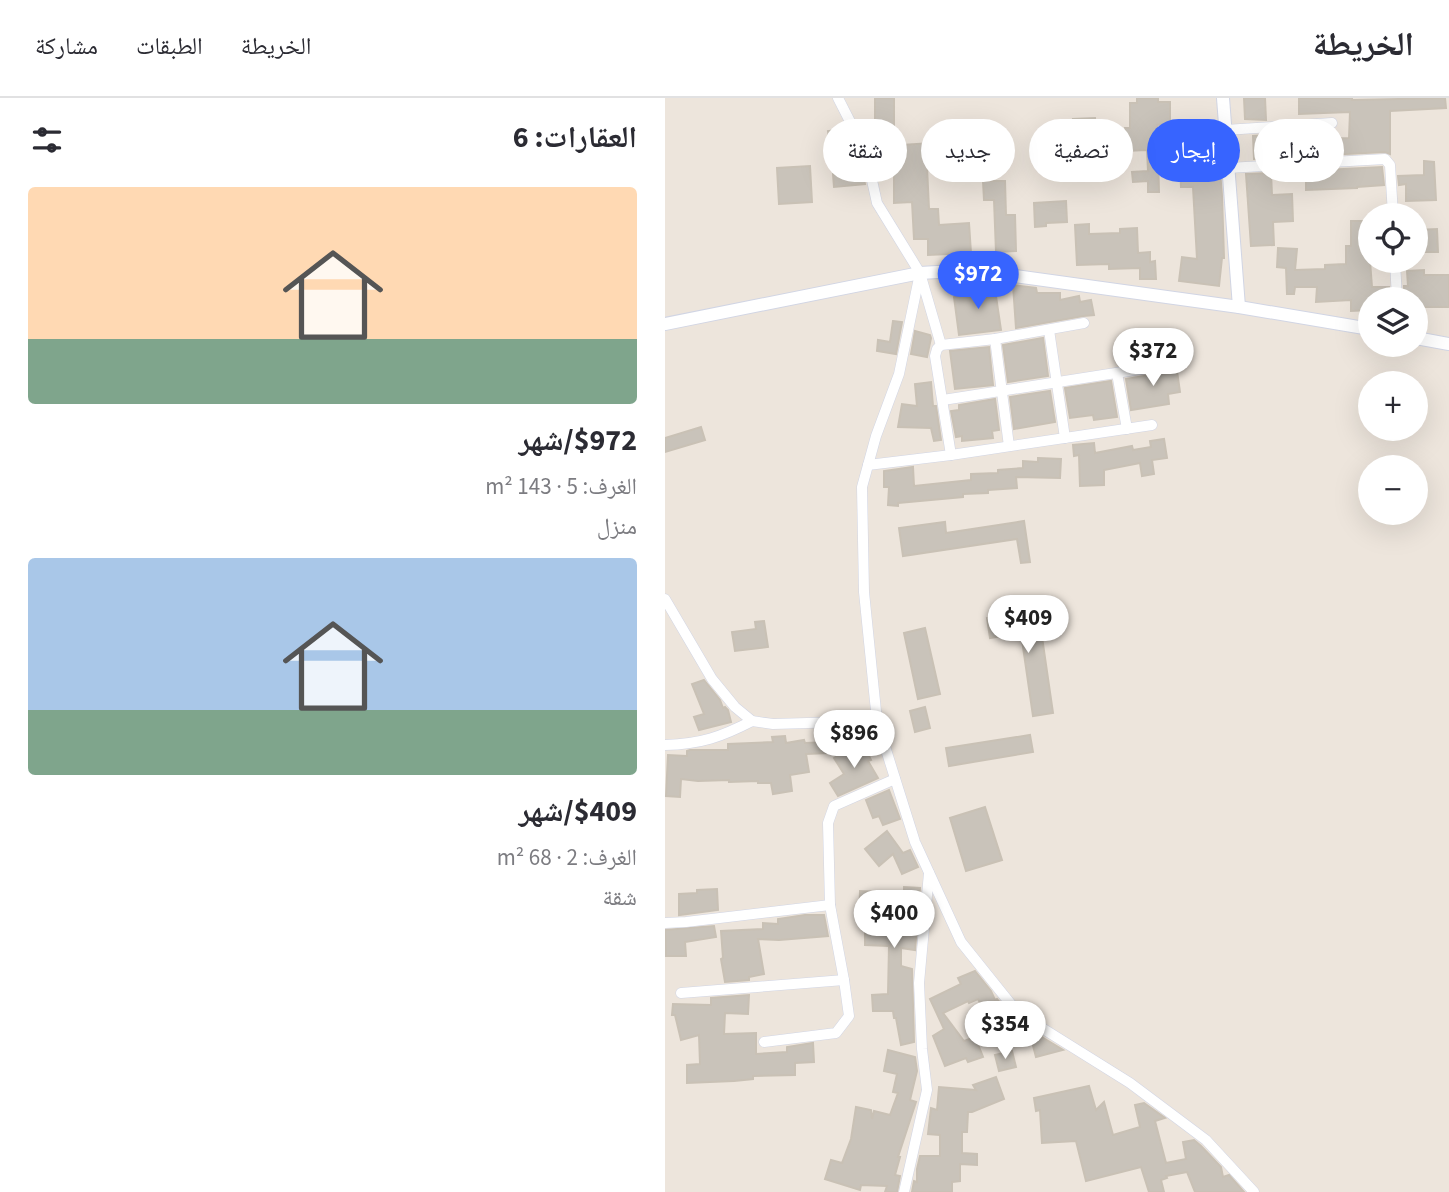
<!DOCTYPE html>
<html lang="ar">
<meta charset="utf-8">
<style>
:root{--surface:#fff;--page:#f7f7f7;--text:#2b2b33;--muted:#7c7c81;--line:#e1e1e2;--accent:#3764ff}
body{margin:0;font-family:"Source Sans 3","Noto Naskh Arabic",sans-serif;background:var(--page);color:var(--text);direction:rtl;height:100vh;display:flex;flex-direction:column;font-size:26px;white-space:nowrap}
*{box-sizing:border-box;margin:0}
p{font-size:23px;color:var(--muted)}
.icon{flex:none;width:38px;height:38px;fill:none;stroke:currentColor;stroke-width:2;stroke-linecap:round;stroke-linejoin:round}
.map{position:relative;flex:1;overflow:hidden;direction:ltr}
.sheet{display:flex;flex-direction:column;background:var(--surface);width:665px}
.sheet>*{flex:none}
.hud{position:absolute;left:21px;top:21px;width:658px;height:63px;direction:rtl;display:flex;gap:14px}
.controls{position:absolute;left:693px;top:105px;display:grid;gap:14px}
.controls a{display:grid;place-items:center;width:70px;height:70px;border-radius:50%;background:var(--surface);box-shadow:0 7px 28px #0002;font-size:35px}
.price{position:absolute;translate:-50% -60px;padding:0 16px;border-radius:24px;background:#fff;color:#222;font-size:23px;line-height:46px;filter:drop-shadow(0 2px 4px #0008)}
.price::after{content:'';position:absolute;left:50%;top:42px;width:21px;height:16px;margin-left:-10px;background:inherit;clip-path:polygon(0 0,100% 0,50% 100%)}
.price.active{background:var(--accent);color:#fff}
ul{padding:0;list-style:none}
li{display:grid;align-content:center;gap:14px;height:371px;padding:0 28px}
li span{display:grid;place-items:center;height:217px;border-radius:7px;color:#555}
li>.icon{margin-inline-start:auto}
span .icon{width:126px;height:126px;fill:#fffc;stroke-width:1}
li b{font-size:30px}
h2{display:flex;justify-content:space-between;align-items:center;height:84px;padding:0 28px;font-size:30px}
.tag{padding:0 24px;border-radius:32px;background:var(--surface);box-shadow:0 7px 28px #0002;font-size:24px;line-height:63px}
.tag.active{background:var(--accent);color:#fff}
header{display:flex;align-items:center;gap:42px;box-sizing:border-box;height:98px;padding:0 35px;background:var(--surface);border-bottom:2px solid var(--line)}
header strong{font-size:33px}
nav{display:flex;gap:38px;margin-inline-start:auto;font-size:24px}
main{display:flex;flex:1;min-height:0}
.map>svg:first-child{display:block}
.building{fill:#c9c3ba;stroke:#c9c1b5;stroke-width:2}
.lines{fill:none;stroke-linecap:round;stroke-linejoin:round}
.minor-casing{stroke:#d1d5e4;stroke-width:11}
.tertiary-casing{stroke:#d1d5e4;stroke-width:14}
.minor{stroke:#fff;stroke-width:10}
.tertiary{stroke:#fff;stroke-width:12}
</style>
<header>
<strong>الخريطة</strong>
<nav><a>الخريطة</a><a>الطبقات</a><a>مشاركة</a></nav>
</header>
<main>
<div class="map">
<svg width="784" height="1094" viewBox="0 0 784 1094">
<rect width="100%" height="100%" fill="#ede5dc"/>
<!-- building -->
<g class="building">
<polygon points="210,0 229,0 229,40 202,41 196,28 210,26"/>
<polygon points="472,0 493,0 493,4 505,4 505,26 492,27 494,94 483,94 483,83 468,84 467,74 483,73 482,52 460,53 460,30 465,30 465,5 472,5"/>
<polygon points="579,0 600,0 601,22 580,21"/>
<polygon points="634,0 687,0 687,2 780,0 781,10 725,13 725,56 720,54 641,58 641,56 612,57 612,60 589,61 588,38 646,34 646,41 684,40 685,14 634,16"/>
<polygon points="430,20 431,32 409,33 408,21"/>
<polygon points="180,31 194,58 200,86 169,89 168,76 169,76 163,33"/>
<polygon points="552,35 557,98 559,160 557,160 554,188 514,183 517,159 532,161 528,89 516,89 515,69 528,68 528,63 535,63 534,36"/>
<polygon points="266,45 267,68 262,69 264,111 273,111 274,127 304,125 306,155 263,157 263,141 249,141 247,104 229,105 229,70 223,71 222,48"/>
<polygon points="759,63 769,64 771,102 741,103 741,86 734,87 733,78 759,77"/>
<polygon points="145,68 147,104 114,106 112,70"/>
<polygon points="717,69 719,87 692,89 692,90 641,92 641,73"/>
<polygon points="606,75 607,97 627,96 628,123 608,124 609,147 586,148 581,76"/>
<polygon points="318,83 340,83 341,117 350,117 351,153 331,154 329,102 319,102"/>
<polygon points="401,103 402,124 381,125 381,128 370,129 369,105"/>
<polygon points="686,123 705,123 705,163 707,189 724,189 725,201 705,201 705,212 686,213 686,202 651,204 652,189 630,189 629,196 622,196 621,170 612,169 613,150 632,151 630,172 660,171 660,167 681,166 681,148 686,148"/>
<polygon points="424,126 424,136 455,135 455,131 472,130 473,155 485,154 485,164 490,163 491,181 475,181 475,170 444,171 444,166 412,167 410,127"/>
<polygon points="772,131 773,154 751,154 751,132"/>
<polygon points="759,172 759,177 784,177 784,209 752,209 752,201 739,201 739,188 743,188 742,173"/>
<polygon points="329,185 336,232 294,237 289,199 313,195 312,188"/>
<polygon points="348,187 371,190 372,195 395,195 395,202 414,198 415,204 426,202 429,217 418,218 351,230"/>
<polygon points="228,223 237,224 231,256 212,253 213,242 225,244"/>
<polygon points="250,233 265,237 266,240 262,259 246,256"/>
<polygon points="378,240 383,278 343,284 338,247"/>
<polygon points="324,249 328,287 290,291 285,253"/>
<polygon points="511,266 515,294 503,296 504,306 466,312 461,281 491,276 496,272 496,268"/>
<polygon points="446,283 452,319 429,322 428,317 405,320 400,290"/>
<polygon points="266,284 268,308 271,308 276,342 269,343 266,330 233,329 237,306 252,308 250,286"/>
<polygon points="385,293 390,324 349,331 345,299"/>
<polygon points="330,301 334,332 327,333 328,340 297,343 297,338 291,339 286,313 294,312 294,307"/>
<polygon points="36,329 40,342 0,354 0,340"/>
<polygon points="499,341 502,360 487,362 489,376 477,378 475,365 439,372 439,387 415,388 414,357 409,358 408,347 429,345 430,355 467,348 468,352 486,349 485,343"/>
<polygon points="373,360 396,361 395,380 351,379 352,390 323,392 323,395 298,396 298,399 233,405 233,408 223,407 224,389 219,389 219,373 248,369 249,388 306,382 306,376 333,375 333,372 358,370 358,363 373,364"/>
<polygon points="359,423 365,464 356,465 352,441 238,458 234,430 280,424 281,435"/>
<polygon points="371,513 375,539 377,539 388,615 368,618 356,535 325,540 322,520"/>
<polygon points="99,523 103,549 70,553 67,534 91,531 90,524"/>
<polygon points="260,530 275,596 253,601 239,535"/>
<polygon points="39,582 55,602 58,610 60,609 63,612 66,624 34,632 29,619 39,616 27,586"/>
<polygon points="260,609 265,630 250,634 245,613"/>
<polygon points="365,637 368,654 284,668 281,650"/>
<polygon points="120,638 121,645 139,642 140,645 163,644 163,655 141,656 144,674 125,677 127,693 108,696 106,685 93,685 93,683 64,684 64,682 33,683 16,681 15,699 1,698 3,657 22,658 22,653 25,652 63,652 63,646 108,644 107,639"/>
<polygon points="196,643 206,662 203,663 213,680 173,698 165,685 179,676 169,660"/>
<polygon points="224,692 235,721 218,727 214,718 208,720 201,702"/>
<polygon points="320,709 337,762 301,773 285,720"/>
<polygon points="222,733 238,755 245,752 253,769 237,776 228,756 214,768 200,751"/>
<polygon points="239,789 255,790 250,852 236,850 236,868 247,871 249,944 236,947 231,920 229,920 228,913 208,913 207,897 223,896 224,848 200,847 200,822 194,822 195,793 239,795"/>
<polygon points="52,791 53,812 14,817 14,796 32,795 32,792"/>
<polygon points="140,817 159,817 163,838 114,842 93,841 99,876 84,879 84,882 60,884 56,861 58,860 56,833 98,831 98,825 113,826 113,821"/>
<polygon points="49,828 51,839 20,844 21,858 1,858 0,832"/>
<polygon points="310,873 326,893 330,902 332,901 344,916 325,924 313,901 304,905 303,903 278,915 299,943 310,939 318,959 303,964 301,960 280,968 268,938 279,931 265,901 296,886 293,880"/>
<polygon points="84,897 83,916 60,915 59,936 91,935 91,956 122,954 122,949 148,945 149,964 130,965 130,977 88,978 88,981 69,983 22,985 22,967 35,966 34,937 16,942 10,917 7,917 8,906 46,907 46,900"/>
<polygon points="375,938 398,952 371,959 366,940"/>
<polygon points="223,952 250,959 252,973 245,1002 251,1004 233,1059 235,1059 230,1077 235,1078 232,1094 220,1094 222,1088 196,1087 195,1092 160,1081 166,1062 177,1065 186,1041 191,1009 206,1012 207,1021 209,1013 225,1017 233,995 228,994 232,976 219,973"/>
<polygon points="347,953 351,969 334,973 330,957"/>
<polygon points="331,979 339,1001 307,1014 303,1014 302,1034 297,1034 297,1055 312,1056 312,1067 295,1066 295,1083 287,1084 287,1094 247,1094 249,1083 252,1084 252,1071 255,1058 275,1058 275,1037 263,1036 266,1010 272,1012 274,989 311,992 308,987"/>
<polygon points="424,988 431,1012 439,1004 448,1037 475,1029 470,1007 479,1005 500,1020 490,1023 501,1065 521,1061 518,1044 529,1042 536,1048 556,1069 558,1079 564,1077 579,1094 530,1094 522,1074 501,1078 502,1080 496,1082 499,1094 484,1094 476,1069 421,1083 411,1043 377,1045 375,1012 371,1013 369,1000"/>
</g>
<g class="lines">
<!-- minor casing -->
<g class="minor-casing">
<g id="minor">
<polyline points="173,0 201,55 212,105 255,175 276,247"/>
<polyline points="560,32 667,25"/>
<polyline points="563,70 720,61 725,67 728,117"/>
<polyline points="730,163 732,201"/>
<polyline points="255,175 234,276 211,338 197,389 199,494 212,623 250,744 296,844 353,915 465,985 541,1042 589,1094"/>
<polyline points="384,232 400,340"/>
<polyline points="330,241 344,348"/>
<polyline points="452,275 462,331"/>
<polyline points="278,302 489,269"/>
<polyline points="286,357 270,258 272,251 276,247 330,241 419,225"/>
<polyline points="203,367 286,357 487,327"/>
<polyline points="0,501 47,581 70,609 87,623 108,626 212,623"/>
<path d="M0 647C36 646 56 639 87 623"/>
<polyline points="0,825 21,824 165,807"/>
<polyline points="16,895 179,882"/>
<polyline points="99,944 171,935 184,918 179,882 165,807 163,725 169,708 230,681"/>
<polyline points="239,1094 262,992 257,951 254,885 264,775"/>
</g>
</g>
<!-- tertiary casing -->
<g class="tertiary-casing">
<g id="tertiary">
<polyline points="558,0 574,209"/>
<polyline points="0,226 255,175 307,172 574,209 705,231"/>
<polyline points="751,240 784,246"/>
</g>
</g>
<!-- minor -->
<use href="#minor" class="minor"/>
<!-- tertiary -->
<use href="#tertiary" class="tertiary"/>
</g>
</svg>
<div class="controls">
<a><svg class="icon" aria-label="locate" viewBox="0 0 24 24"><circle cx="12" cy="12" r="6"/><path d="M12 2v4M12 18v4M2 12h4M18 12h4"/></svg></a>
<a><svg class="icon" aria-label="layers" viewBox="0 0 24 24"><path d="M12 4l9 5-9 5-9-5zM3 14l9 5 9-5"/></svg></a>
<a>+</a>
<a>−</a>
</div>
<b class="price active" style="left:313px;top:213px">$972</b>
<b class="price" style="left:488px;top:290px">$372</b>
<b class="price" style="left:363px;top:557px">$409</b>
<b class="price" style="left:189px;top:672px">$896</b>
<b class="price" style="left:229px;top:852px">$400</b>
<b class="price" style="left:340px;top:963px">$354</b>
<div class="hud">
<a class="tag">شراء</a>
<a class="tag active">إيجار</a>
<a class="tag">تصفية</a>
<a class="tag">جديد</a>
<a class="tag">شقة</a>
</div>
</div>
<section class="sheet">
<h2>العقارات: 6<svg class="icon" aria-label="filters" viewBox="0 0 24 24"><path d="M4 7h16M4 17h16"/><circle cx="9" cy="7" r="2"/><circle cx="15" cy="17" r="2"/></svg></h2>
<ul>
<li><span style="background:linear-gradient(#ffd9b3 70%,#7fa58c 0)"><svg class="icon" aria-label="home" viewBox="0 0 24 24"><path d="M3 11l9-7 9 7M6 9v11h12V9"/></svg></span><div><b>$972/شهر</b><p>الغرف: 5 · 143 m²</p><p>منزل</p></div></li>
<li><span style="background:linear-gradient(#a9c7e8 70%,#7fa58c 0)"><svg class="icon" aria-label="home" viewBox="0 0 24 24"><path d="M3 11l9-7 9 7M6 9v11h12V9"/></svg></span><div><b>$409/شهر</b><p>الغرف: 2 · 68 m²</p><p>شقة</p></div></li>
</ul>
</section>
</main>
